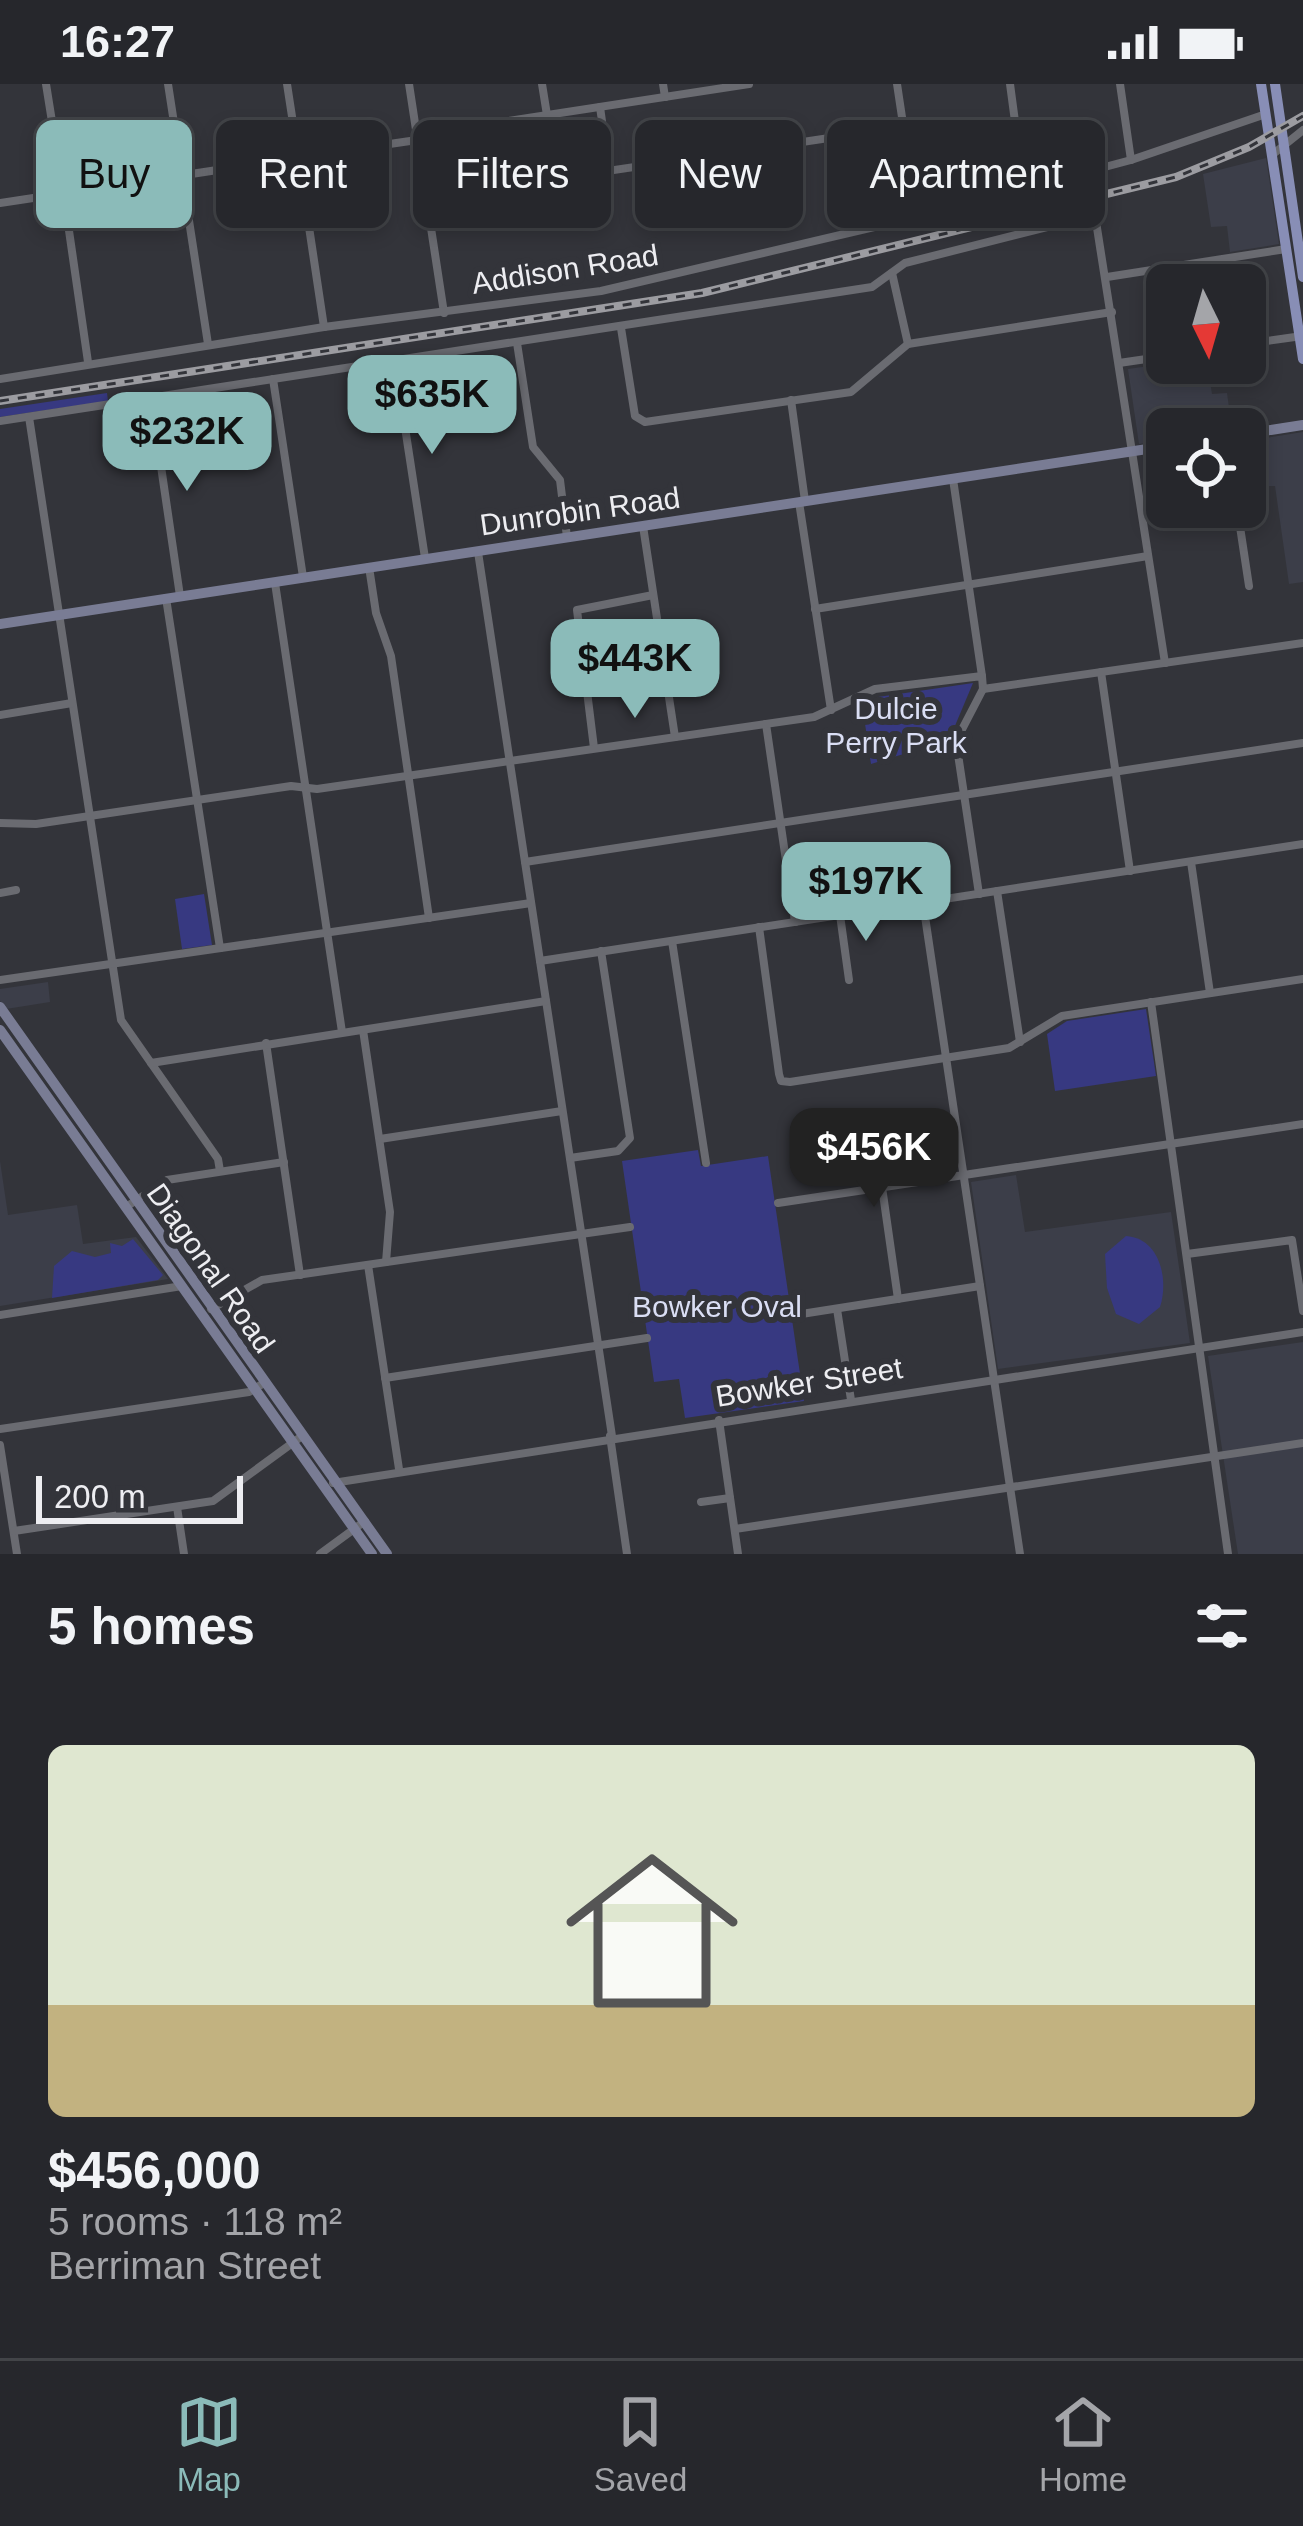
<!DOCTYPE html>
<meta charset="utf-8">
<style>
:root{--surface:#26272c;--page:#323338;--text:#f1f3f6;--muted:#a4a5a9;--line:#424448;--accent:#8bbbb9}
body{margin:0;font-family:Arial,sans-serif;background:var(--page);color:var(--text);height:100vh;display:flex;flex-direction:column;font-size:45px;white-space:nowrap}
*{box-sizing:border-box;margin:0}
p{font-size:39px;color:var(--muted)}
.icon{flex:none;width:66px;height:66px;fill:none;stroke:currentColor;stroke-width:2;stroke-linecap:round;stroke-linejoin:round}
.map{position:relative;height:1470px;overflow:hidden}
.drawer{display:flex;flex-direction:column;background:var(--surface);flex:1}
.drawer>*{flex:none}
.hud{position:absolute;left:36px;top:36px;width:1233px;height:108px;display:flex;gap:24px}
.needle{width:78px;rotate:175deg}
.fabs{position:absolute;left:1146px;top:180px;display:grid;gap:24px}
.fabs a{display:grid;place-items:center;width:120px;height:120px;border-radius:18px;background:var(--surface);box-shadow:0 6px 18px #0003,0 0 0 3px var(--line);font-size:60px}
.scale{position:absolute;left:36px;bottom:30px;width:207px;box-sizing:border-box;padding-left:12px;border:6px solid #ededf1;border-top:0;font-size:33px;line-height:42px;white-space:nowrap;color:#ededf1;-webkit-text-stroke:9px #33343a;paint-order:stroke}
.price{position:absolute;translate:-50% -102px;padding:0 27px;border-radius:24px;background:var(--accent);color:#111;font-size:39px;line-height:78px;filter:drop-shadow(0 3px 6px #0008)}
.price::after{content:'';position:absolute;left:50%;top:72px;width:36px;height:27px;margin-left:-18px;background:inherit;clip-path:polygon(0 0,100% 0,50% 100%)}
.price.selected{background:#222;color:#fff}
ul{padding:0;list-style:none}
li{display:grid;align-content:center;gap:24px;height:636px;padding:0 48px}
li span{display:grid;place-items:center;height:372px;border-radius:18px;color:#555}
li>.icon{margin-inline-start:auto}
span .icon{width:216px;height:216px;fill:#fffc;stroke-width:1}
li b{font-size:51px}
h2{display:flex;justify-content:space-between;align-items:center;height:144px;padding:0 48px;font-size:51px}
.tag{padding:0 42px;border-radius:18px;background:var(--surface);box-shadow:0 6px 18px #0003,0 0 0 3px var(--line);font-size:42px;line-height:108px}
.tag.selected{background:var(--accent);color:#111}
.status{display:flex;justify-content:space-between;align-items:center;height:84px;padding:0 60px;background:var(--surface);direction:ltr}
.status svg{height:33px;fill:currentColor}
.menu{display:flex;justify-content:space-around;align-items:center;height:168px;border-top:3px solid var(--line);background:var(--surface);font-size:33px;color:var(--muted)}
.menu a{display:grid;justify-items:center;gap:6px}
.menu .selected{color:var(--accent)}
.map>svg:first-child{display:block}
.built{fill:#3c3e49}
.green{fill:#373981}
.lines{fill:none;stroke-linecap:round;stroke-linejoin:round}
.street{stroke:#6a6b71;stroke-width:8}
.secondary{stroke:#797c94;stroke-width:10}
.primary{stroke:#888eb6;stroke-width:10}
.rail-casing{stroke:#9c9ca1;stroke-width:8}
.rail{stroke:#33343a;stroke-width:3;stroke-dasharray:9;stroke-linecap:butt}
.labels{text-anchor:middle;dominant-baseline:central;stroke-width:12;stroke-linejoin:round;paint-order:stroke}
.street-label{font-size:30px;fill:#ededf1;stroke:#33343a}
.park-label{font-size:30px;fill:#dadef4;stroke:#33343a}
</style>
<div class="status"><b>16:27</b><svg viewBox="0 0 49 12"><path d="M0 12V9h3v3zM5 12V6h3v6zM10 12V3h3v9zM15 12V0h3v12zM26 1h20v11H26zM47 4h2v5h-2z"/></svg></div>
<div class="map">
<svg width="1303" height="1470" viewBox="0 0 1303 1470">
<rect width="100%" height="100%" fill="#33343a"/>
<!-- built -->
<g class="built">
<polygon points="1266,74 1279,160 1230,168 1227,142 1211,143 1203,90"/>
<polygon points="1170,279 1207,279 1212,310 1227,309 1232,345 1167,345 1167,356 1139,360 1128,285"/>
<polygon points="1303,348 1303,498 1289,500 1275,402 1269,402 1266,354"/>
<polygon points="48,898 50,918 6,925 0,917 0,905"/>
<polygon points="0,1077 8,1131 77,1121 83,1160 136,1153 168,1195 0,1222"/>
<polygon points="1016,1091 1025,1148 1171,1128 1190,1259 998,1285 971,1098"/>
<polygon points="1303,1258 1303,1470 1238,1470 1208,1272"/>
</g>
<!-- green -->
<g class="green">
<polygon points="456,49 464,104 434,108 422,58"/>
<polygon points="107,309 108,317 0,333 0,325"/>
<polygon points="973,599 949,656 871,680 864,633 878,613"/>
<polygon points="204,810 212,861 182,865 175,815"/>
<polygon points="1146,925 1156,992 1055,1007 1047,950 1067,937"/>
<polygon points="698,1066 701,1082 768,1072 804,1317 685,1334 679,1295 654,1298 622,1077"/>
<path d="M1126 1152C1160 1154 1169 1196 1160 1223L1139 1240 1116 1230 1107 1204 1105 1170Z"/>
<polygon points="133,1155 163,1191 158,1196 52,1214 54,1182 72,1167 95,1173 111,1169 110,1159 122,1162"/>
</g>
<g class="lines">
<!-- street -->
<g class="street">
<polyline points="46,0 62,100"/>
<polyline points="168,0 208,260"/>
<polyline points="287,0 297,65"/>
<polyline points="409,0 444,229"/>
<polyline points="542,0 547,31"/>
<polyline points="663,0 665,13"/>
<polyline points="897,0 917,133"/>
<polyline points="1010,0 1024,105"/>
<polyline points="1120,0 1131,76"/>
<polyline points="600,23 609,87"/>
<polyline points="417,51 749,0"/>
<circle cx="299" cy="74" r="9"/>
<polyline points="1272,71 1303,46"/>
<polyline points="307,72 417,56"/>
<polyline points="300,83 324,243"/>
<circle cx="63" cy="110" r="10"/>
<polyline points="73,108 290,75"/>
<polyline points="426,114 903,43"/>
<polyline points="0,119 53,111"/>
<polyline points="65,119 88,278"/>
<polyline points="892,189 908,260"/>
<polyline points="1107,193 1286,165"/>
<polyline points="621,244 635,332 645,338 851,308 908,260 1112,228"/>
<polyline points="517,259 533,363 560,396 567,453"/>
<polyline points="1245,260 1302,252"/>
<polyline points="395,278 425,474"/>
<polyline points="1119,279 1167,272"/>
<polyline points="0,295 324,243 601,207 917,133 1131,76 1266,30"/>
<polyline points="273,295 303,493"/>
<polyline points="151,314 180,512"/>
<polyline points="791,316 805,417"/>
<polyline points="29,333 121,936 218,1075 220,1087"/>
<polyline points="0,337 872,203 905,179 1095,131 1165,579"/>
<polyline points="953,395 982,592"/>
<polyline points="799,418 831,626"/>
<polyline points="1237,423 1249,502"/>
<polyline points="643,442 675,653"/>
<polyline points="478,468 612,1352"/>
<polyline points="369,483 376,529 391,572 429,834"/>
<polyline points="275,499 342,948"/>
<polyline points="166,514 220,864"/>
<polyline points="815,525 1148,472"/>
<polyline points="1101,588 1130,787"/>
<polyline points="0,631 72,619"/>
<polyline points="766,640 795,838"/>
<polyline points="594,664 577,526 653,511"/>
<polyline points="0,739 36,740 291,702 317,705 814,633 875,605 982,592 983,605 1303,559"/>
<polyline points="525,778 1303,659"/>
<polyline points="1191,778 1210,909"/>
<polyline points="997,807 1020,958"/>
<polyline points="0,809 16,806"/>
<polyline points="979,810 956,657 983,605"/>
<polyline points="923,819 1020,1470"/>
<polyline points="840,831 849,896"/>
<polyline points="759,843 779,990 781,997 790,998 1009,964 1062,932 1303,895"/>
<polyline points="672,857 706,1079"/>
<polyline points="540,877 1303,760"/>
<polyline points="0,896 531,819"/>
<polyline points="1151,918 1228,1470"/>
<polyline points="363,946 390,1128 386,1178"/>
<polyline points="266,959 300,1191"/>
<polyline points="151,979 546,917"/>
<polyline points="380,1055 562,1027"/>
<polyline points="570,1074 618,1067 630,1054 601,867"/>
<polyline points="882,1103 898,1215"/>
<polyline points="778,1119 1303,1040"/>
<polyline points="126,1123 167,1096 284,1078"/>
<polyline points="1187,1170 1292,1156 1303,1227"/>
<polyline points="368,1181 399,1385"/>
<polyline points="211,1225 262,1196 630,1143"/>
<polyline points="837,1225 851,1316"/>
<polyline points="0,1231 182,1202"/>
<polyline points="795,1231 980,1202"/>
<polyline points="385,1294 647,1254"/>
<polyline points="719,1336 738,1470"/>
<polyline points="0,1345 249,1308 264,1299"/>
<polyline points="610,1352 627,1470"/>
<polyline points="0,1361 17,1470"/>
<polyline points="333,1399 1303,1248"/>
<polyline points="701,1418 730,1414"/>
<polyline points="177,1423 184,1470"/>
<polyline points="735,1445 1303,1359"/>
<polyline points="14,1447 213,1417 302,1352"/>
<polyline points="320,1470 365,1437"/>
</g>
<!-- secondary -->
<g class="secondary">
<polyline points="1245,350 1303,341"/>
<polyline points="0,540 1167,362"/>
<polyline points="0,923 387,1470"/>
<polyline points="0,946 372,1470"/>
</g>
<!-- primary -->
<g class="primary">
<polyline points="1261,0 1303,275"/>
<polyline points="1275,0 1303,193"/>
</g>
<!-- rail casing -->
<g class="rail-casing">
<polyline id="rail" points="0,317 702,209 1176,93 1249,63 1303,32"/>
</g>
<!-- rail -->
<use href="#rail" class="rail"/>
</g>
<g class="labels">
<!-- street labels -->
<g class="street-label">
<text transform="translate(565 185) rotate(-9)">Addison Road</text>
<text transform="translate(580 427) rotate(-8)">Dunrobin Road</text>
<text transform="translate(211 1184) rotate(55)">Diagonal Road</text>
<text transform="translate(809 1298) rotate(-9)">Bowker Street</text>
</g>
<!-- park labels -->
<g class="park-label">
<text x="896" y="624">Dulcie<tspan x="896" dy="34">Perry Park</tspan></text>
<text x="717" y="1222">Bowker Oval</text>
</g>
</g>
</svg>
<div class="fabs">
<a><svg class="needle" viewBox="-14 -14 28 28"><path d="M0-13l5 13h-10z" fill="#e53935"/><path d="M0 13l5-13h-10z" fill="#a4a5a9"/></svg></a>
<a><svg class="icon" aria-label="locate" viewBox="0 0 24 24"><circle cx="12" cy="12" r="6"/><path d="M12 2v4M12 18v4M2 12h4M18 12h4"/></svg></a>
</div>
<div class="scale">200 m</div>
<b class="price" style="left:432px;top:373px">$635K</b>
<b class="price" style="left:187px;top:410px">$232K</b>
<b class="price" style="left:635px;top:637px">$443K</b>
<b class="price" style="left:866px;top:860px">$197K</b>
<b class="price selected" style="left:874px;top:1126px">$456K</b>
<div class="hud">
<a class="tag selected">Buy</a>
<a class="tag">Rent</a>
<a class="tag">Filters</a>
<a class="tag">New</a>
<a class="tag">Apartment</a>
</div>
</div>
<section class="drawer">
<h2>5 homes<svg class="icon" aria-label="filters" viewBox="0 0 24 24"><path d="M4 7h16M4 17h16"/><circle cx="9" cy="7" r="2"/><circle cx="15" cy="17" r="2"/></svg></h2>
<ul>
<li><span style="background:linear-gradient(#dfe7d0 70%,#c2b280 0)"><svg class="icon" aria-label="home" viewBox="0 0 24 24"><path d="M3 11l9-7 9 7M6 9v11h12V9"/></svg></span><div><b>$456,000</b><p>5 rooms · 118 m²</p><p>Berriman Street</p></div></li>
</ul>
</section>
<nav class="menu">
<a class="selected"><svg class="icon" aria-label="map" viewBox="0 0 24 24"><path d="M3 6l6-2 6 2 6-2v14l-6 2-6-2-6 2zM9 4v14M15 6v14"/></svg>Map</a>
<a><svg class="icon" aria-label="saved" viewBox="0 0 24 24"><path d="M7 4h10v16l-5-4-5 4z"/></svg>Saved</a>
<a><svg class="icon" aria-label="home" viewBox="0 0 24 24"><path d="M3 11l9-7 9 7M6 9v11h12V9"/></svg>Home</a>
</nav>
